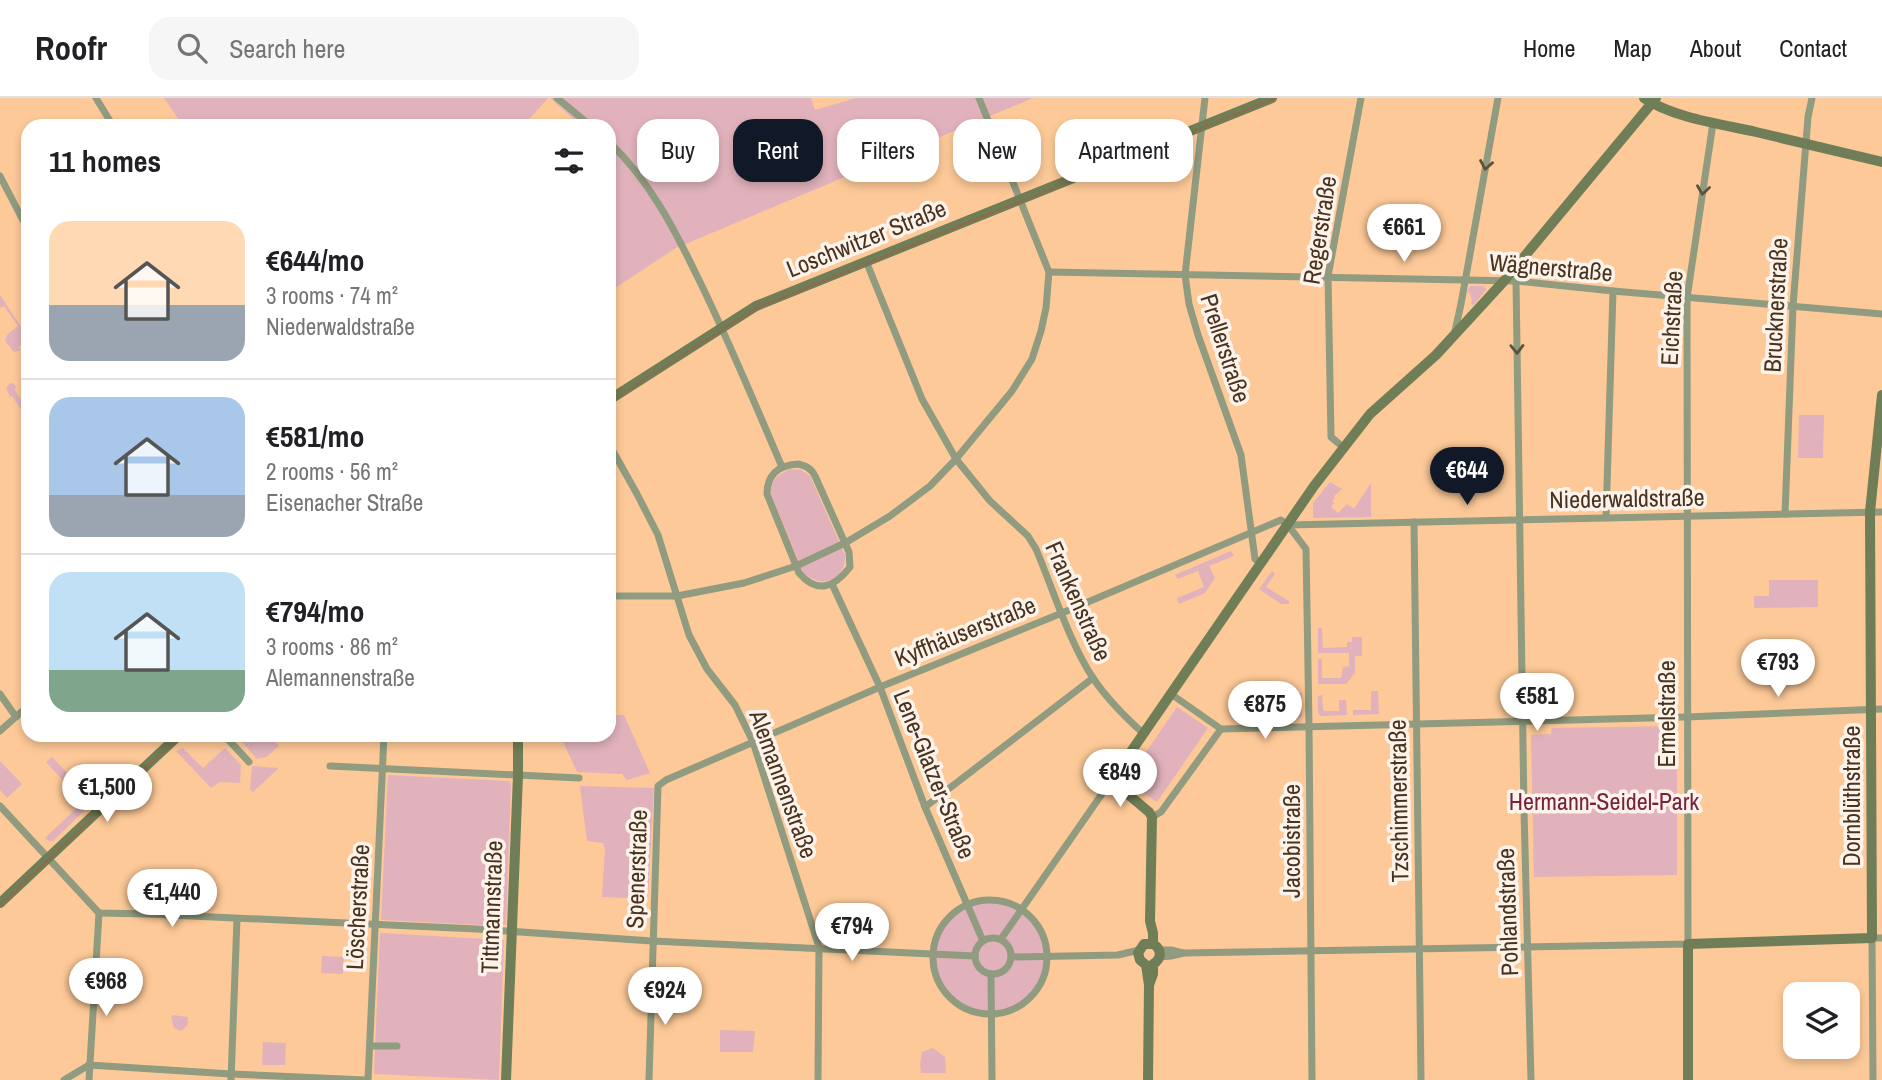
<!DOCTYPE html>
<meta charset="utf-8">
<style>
:root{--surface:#fff;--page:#f6f6f6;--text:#202124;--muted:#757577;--line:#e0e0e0;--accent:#111827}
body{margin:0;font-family:"Archivo Narrow",sans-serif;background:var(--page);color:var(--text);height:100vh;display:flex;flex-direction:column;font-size:26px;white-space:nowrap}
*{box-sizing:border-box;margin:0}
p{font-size:23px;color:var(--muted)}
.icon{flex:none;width:38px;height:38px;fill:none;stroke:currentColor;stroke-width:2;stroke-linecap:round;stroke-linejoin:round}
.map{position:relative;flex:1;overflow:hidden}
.panel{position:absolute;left:21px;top:21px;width:595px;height:623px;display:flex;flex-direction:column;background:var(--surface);border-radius:21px;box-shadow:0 4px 10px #0003}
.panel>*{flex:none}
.top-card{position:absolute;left:637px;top:21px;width:665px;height:63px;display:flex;gap:14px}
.controls{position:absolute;left:1783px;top:884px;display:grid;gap:14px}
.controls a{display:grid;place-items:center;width:77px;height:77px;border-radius:14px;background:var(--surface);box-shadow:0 4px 10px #0003;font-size:35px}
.price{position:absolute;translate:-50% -60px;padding:0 16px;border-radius:24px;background:#fff;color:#222;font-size:23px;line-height:46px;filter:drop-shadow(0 2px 4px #0008)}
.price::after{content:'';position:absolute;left:50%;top:42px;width:21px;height:16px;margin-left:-10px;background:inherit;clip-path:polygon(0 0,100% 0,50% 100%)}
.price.current{background:var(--accent);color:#fff}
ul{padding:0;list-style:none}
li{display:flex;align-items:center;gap:21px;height:175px;padding:0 28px}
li+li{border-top:2px solid var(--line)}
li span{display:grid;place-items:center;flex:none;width:196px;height:140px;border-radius:21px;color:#555}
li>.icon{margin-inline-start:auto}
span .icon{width:84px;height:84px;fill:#fffc;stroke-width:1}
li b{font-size:30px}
h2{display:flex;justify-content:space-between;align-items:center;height:84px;padding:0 28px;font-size:30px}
.pill{padding:0 24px;border-radius:21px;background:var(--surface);box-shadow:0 4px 10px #0003;font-size:24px;line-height:63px}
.pill.current{background:var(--accent);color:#fff}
header{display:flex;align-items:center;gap:42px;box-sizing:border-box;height:98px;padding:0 35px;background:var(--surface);border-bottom:2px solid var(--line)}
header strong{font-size:33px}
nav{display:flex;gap:38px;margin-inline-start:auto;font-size:24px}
.search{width:490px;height:63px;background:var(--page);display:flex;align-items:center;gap:18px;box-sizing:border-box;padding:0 24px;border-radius:21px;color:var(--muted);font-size:26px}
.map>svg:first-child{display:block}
.green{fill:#e1b2bb}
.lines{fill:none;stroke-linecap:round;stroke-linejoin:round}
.street{stroke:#909b7f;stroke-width:7}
.secondary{stroke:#6f7e56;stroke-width:10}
.tram{stroke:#8c6c4d;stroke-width:2}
.oneway{stroke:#5d523c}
.labels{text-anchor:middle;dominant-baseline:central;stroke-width:7;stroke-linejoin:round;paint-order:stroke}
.street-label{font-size:24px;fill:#47331f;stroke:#fef3ea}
.park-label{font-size:24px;fill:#78223e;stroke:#fef3ea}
</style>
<header>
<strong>Roofr</strong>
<div class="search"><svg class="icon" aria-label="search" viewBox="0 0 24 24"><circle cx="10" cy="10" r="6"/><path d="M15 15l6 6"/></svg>Search here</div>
<nav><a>Home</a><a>Map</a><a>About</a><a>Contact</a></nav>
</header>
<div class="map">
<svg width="1882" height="982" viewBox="0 0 1882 982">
<rect width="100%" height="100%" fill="#fdc998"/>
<!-- green -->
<g class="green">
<polygon points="164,0 548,0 523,28 183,28"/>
<polygon points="550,0 811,0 815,12 856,0 1033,0 676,150 609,194 609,28 581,28"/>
<polygon points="1470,188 1484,188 1486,192 1473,208 1471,205 1472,203 1470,195 1467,194"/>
<polygon points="0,197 25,235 28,237 28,244 26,243 23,249 19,248 18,250 21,252 14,254 5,243 7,237 18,228 4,208 0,210"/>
<polygon points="10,285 14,286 17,290 14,291 28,312 28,326 24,321 26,319 12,298 10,299 6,290"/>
<polygon points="1799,317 1824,317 1823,360 1798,360"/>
<path d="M790 371 801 372 810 378 845 457C846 483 821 492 803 474L771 396C769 381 778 377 790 371Z"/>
<polygon points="1330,384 1342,391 1334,398 1335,400 1332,403 1334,405 1331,409 1338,415 1347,406 1354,411 1371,385 1371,419 1313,420 1313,405"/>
<polygon points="1231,453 1234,458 1209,468 1215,480 1205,495 1179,506 1177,500 1204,489 1198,473 1178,481 1175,477"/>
<polygon points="1272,473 1275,476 1266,489 1289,503 1289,506 1281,506 1259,491"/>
<polygon points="1769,482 1818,482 1818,509 1754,510 1754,498 1769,498"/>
<polygon points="1318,530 1322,530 1323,550 1347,549 1347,544 1352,544 1352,539 1362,539 1362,558 1355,558 1355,575 1346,586 1318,586 1318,561 1322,561 1322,580 1341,580 1343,569 1349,568 1349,555 1318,555"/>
<polygon points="612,571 616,617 624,617 650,675 627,682 622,676 577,674 560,637 609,637 609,572"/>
<polygon points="1371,593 1378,593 1379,616 1353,617 1353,612 1371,612"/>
<polygon points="1294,595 1302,595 1302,618 1298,621 1280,622 1279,614 1294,613"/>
<polygon points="1322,597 1323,611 1325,613 1339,613 1339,602 1346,602 1347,617 1321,618 1318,615 1318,598"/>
<polygon points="1266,600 1274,600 1274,622 1261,623 1260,608 1267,608"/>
<polygon points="1177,609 1208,630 1157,704 1126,683"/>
<polygon points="1677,628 1677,777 1534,779 1531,637 1551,636 1552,630"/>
<polygon points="236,637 269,637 279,648 266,659 257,661"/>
<polygon points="183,650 203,670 225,650 241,667 240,685 220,684 211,690 176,653"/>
<polygon points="52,659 94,703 53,743 49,743 45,740 83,704 46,664"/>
<polygon points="0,663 22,686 7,700 0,692"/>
<polygon points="252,668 279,670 253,694 250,691"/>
<polygon points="388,677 509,683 511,686 506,826 502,828 381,822"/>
<polygon points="580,688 654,690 648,801 602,799 605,751 603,745 587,743"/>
<circle cx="990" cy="859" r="55"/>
<polygon points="380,835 504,842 499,982 374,976"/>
<polygon points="322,858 344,859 343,876 321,875"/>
<path d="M173 917 187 919C190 924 186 930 181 933L174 930 171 919Z"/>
<polygon points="720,932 755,933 753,954 720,954"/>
<polygon points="263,944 286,945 285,967 262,967"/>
<polygon points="933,950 945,959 946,975 921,975 920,966 922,954"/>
</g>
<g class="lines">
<!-- street -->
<g class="street">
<polyline points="96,0 113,28"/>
<polyline points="557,0 591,28"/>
<polyline points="1205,0 1185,177 1189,206 1198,237 1241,357 1255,461 1261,465"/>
<path d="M609 44C650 83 675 132 699 182 729 243 755 306 782 369"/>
<polyline points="0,78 28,132"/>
<path d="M866 163 922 301 956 361 990 403 1028 438 1036 451C1053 491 1069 544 1093 580 1107 601 1125 619 1144 636"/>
<polyline points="1049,174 1516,183 1613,193 1882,216"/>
<polyline points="1516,183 1524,712 1531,982"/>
<polyline points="1455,233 1461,206 1498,0"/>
<polyline points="609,346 637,396 658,437 689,537 707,571 735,607 753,644 819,849 818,982"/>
<polyline points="1343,349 1331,339 1328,178 1361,0"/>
<path d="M798 366C806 368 811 370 815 378L849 454 850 469C834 490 817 496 799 475L767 396C767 377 778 367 798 366Z"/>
<polyline points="1785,416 1793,208 1808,19 1812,0"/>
<polyline points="1606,420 1613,193"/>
<polyline points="1414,424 1421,982"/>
<polyline points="1288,427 1306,451 1309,628 1312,982"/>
<polyline points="832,486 880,589 925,709 983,843"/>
<polyline points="609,498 677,498 744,485 796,468 845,445 890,418 930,388 956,361 1012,293 1032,261 1041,233 1046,210 1049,174 979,0"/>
<polyline points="0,596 16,619"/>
<polyline points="1221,631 1686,619 1882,611"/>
<polyline points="0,633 28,608"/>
<polyline points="224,637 249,664"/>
<polyline points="330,668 579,680"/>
<polyline points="0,708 99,815 148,816 477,831 652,843 975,858"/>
<polyline points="925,709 1093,580"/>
<polyline points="1152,719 1161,714 1221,631 1171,596"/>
<circle cx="990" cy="859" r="57"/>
<circle cx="993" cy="858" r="18"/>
<polyline points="1001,841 1104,693 1108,688 1115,685"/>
<polyline points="1159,852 1171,852 1183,855"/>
<polyline points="1011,859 1118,857 1139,852"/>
<polyline points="1160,859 1171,858 1184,855 1688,846 1687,200 1713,25"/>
<polyline points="991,876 992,982"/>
<polyline points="370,948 397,948"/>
<polyline points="89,967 231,976 365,982"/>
<polyline points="64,982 89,967"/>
<polyline points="89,982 99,815"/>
<polyline points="231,982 237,821"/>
<polyline points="368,982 384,637"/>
<polyline points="649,982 658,688 666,682 880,589 1062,515 1281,422 1288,427 1882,414"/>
<polyline points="1873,982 1872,840 1882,840"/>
</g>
<!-- secondary -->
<g class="secondary">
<path d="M1644 0C1674 20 1721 26 1756 34 1798 44 1840 54 1882 64"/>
<polyline points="609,302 756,208 1272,0"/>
<polyline points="0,805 179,637"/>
<path d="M1149 887 1153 876V866C1162 861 1162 851 1153 846V835L1150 823 1152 719 1149 714 1118 688 1115 680 1117 674 1314 388 1370 316 1436 257 1504 183 1656 0"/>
<polyline points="506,982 518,677 518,637"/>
<polyline points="1148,982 1149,887 1146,867 1140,862 1138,855 1144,846 1153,846"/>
<polyline points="1688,982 1688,846 1872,840 1870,414 1882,297"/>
</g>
<!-- tram -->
<g class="tram">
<polyline points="609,304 756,210 1276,0"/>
<polyline points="0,807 181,637"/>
</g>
</g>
<!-- one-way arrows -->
<defs><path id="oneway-chevron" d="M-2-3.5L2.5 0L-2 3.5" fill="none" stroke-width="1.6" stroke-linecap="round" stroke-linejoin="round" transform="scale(1.75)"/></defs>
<g class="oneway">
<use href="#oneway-chevron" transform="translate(1486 67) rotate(100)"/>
<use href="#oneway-chevron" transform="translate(1703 92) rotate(98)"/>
<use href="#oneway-chevron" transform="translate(1517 251) rotate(89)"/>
</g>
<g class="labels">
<!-- street labels -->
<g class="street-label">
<text transform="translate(1319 132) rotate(-81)">Regerstraße</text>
<text transform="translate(866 140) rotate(-22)">Loschwitzer Straße</text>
<text transform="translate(1551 169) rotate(5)">Wägnerstraße</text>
<text transform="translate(1775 207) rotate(-87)">Brucknerstraße</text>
<text transform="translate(1671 220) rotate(-87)">Eichstraße</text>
<text transform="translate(1226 250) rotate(72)">Prellerstraße</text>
<text transform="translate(1627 400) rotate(-1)">Niederwaldstraße</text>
<text transform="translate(1079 503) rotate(66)">Frankenstraße</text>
<text transform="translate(965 533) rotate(-22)">Kyffhäuserstraße</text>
<text transform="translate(1666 616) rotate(-90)">Ermelstraße</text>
<text transform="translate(935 676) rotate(68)">Lene-Glatzer-Straße</text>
<text transform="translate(784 686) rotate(70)">Alemannenstraße</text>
<text transform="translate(1851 698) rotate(-90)">Dornblüthstraße</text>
<text transform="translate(1398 703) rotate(-91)">Tzschimmerstraße</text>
<text transform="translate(1291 743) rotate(-90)">Jacobistraße</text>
<text transform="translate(636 771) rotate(-88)">Spenerstraße</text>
<text transform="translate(357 809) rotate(-87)">Löscherstraße</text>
<text transform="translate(491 809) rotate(-88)">Tittmannstraße</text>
<text transform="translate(1507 814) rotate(-92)">Pohlandstraße</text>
</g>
<!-- park labels -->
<g class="park-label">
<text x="1604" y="703">Hermann-Seidel-Park</text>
</g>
</g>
</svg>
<div class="controls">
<a><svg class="icon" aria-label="layers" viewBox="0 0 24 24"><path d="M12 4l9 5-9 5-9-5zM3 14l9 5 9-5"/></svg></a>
</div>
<b class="price" style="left:1404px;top:166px">€661</b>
<b class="price current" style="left:1467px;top:409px">€644</b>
<b class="price" style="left:1778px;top:601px">€793</b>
<b class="price" style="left:1537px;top:635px">€581</b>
<b class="price" style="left:1265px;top:643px">€875</b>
<b class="price" style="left:1120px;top:711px">€849</b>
<b class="price" style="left:107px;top:726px">€1,500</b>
<b class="price" style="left:172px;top:831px">€1,440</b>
<b class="price" style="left:852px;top:865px">€794</b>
<b class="price" style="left:106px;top:920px">€968</b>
<b class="price" style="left:665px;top:929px">€924</b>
<div class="top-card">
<a class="pill">Buy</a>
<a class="pill current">Rent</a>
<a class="pill">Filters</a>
<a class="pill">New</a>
<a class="pill">Apartment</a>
</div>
<section class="panel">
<h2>11 homes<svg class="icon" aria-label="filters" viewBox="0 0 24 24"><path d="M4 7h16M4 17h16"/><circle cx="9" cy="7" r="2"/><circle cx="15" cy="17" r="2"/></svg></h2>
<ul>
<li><span style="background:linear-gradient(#ffd9b3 60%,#9aa5b1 0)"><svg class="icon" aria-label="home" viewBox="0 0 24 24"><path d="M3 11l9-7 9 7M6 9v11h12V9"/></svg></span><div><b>€644/mo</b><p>3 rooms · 74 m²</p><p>Niederwaldstraße</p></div></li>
<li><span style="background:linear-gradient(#a9c7e8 70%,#9aa5b1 0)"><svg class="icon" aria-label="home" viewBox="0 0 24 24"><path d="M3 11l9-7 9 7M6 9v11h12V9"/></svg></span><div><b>€581/mo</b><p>2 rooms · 56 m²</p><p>Eisenacher Straße</p></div></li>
<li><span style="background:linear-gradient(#bfe0f5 70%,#7fa58c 0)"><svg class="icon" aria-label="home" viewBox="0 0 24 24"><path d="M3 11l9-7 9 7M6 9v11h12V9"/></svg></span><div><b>€794/mo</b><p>3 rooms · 86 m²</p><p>Alemannenstraße</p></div></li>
</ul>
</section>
</div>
